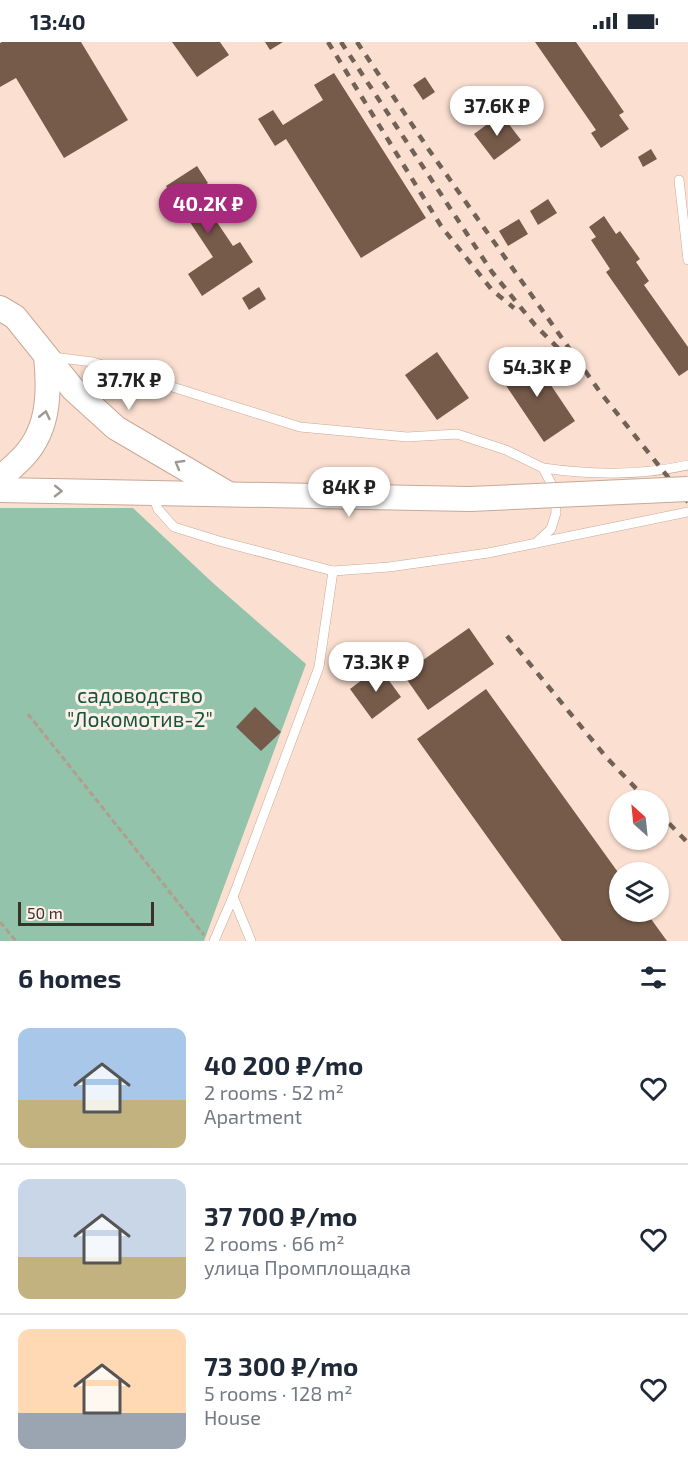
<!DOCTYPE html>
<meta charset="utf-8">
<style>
:root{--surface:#fff;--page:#f6f6f7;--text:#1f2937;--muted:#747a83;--line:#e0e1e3;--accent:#a72a7d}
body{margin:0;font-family:"Exo 2",sans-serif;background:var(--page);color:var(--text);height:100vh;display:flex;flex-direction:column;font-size:22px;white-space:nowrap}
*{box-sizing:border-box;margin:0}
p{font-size:20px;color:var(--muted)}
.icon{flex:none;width:33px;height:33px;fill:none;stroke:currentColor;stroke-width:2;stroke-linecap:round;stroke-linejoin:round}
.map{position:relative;height:899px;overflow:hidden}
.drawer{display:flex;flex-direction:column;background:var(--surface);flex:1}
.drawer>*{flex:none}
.needle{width:39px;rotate:333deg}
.controls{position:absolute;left:609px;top:748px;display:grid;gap:12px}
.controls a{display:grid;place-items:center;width:60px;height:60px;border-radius:50%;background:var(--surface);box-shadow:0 2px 4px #0004;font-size:30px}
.scale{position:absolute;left:18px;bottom:15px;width:136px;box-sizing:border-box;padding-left:6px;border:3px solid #3d3028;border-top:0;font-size:16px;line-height:21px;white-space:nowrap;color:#3d3028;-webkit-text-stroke:4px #fef0e9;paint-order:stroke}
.price{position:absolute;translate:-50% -51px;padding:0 14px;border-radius:21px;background:#fff;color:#222;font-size:20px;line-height:39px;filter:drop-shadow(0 2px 3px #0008)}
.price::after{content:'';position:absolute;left:50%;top:36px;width:18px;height:14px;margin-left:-9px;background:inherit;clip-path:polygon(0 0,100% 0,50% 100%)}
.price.current{background:var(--accent);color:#fff}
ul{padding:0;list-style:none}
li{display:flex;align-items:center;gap:18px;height:150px;padding:0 18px}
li+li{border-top:2px solid var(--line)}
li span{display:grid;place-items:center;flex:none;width:168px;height:120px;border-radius:12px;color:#555}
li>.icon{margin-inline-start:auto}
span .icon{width:72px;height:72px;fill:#fffc;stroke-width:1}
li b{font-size:26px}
h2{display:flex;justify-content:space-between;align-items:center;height:72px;padding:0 18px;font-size:26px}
.status{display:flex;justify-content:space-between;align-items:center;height:42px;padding:0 30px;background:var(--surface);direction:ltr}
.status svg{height:16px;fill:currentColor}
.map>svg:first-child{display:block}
.green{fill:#93c3ab}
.building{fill:#775b4a}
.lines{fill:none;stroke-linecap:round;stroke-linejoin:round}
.service-casing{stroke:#c8a896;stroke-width:10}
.tertiary-casing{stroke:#c8a896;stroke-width:26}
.path{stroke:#b29d90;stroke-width:3;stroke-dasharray:6 3;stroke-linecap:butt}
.service{stroke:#fff;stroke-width:9}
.tertiary{stroke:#fff;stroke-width:24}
.rail{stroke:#716157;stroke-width:4.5;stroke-dasharray:8 8;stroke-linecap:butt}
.tertiary-bridge-casing{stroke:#c8a896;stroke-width:26;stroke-linecap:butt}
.tertiary-bridge{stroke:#fff;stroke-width:24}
.oneway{stroke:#9e9894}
.labels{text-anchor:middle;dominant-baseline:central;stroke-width:6;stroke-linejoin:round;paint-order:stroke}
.park-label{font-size:21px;fill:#14553b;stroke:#fef0e9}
</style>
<div class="status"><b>13:40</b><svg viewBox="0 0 49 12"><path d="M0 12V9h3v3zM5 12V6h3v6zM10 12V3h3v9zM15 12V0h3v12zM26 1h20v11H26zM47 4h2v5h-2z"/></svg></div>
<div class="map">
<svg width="688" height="899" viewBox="0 0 688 899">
<rect width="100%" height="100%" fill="#fbe0d1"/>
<!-- green -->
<polygon class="green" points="0,466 133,466 213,541 306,622 204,899 0,899"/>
<!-- building -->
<g class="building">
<polygon points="2,0 81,0 128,78 64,116 16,36 0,45 0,1"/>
<polygon points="172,0 220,0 229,13 197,35"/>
<polygon points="265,0 283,0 270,8"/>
<polygon points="535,0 576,0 624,70 619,73 629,87 601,106 591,91 596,88"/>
<polygon points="334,31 426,176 361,216 286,97 275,104 258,77 273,68 283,83 323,58 314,43"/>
<polygon points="425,35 435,50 423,58 413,43"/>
<polygon points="501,72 521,98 494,118 474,92"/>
<polygon points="651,107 657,117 643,125 638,115"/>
<polygon points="197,124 208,141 196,149 233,204 240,200 253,220 202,254 188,232 213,215 166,144"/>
<polygon points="548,157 557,171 538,183 530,169"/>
<polygon points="604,174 616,192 620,189 640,217 636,220 649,239 644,243 688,305 688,328 679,334 606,230 610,227 591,198 596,195 589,185"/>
<polygon points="519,177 528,192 508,204 499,189"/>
<polygon points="259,245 266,257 249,268 242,256"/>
<polygon points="437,310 469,356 437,378 405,333"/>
<polygon points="530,312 575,379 544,400 499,333"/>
<polygon points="469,586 494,622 428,668 403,632"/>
<polygon points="379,625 401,655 372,677 350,647"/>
<polygon points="486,647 620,833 620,870 646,870 667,899 562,899 417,697"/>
<polygon points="255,665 281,690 261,709 236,685"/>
</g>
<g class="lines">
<!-- service casing -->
<g class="service-casing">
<g id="service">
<polyline points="679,138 688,218"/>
<polyline points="52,315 93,320 300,385 407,395 457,392 506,408 543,426 555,449 556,471 551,487 536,501"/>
<path d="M543 426C592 433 640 434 688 423"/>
<polyline points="152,453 158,467 174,485 219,499 333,529 319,625 233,855 214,899"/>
<polyline points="333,529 389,525 488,511 688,470"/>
<polyline points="233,855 251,899"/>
</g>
</g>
<!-- tertiary casing -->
<g class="tertiary-casing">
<g id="tertiary">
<polyline points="0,266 15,275 73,347 116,386 227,451"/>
<path d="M0 435C7 431 13 425 18 420 49 392 50 353 46 314"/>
<polyline points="0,448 470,457"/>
</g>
</g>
<!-- path -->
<g class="path">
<polyline points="28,672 204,893"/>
<polyline points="0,880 16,899"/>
</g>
<!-- service -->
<use href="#service" class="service"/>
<!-- tertiary -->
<use href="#tertiary" class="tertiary"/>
<!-- rail -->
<g class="rail">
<polyline points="328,0 441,184 492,248 514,266"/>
<polyline points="341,0 492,230 535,283 568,316"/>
<polyline points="357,0 429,108 600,350 688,460"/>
<polyline points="507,594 606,715 648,759"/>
<polyline points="658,770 688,801"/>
</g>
<!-- tertiary-bridge casing -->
<g class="tertiary-bridge-casing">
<polyline id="tertiary-bridge" points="470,457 688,447"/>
</g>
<!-- tertiary-bridge -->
<use href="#tertiary-bridge" class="tertiary-bridge"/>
</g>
<!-- one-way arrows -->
<defs><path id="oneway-chevron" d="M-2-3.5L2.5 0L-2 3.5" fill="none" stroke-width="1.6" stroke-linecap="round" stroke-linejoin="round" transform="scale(1.5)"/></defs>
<g class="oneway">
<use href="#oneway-chevron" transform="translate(45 373) rotate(-77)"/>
<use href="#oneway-chevron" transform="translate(179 422) rotate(-150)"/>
<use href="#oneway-chevron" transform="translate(58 449) rotate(1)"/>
</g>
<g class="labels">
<!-- park labels -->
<g class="park-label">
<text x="140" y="652">садоводство<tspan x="140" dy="24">"Локомотив-2"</tspan></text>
</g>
</g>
</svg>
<div class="controls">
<a><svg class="needle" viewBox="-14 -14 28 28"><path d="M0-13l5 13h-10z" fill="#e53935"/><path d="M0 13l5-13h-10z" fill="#747a83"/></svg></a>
<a><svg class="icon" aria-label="layers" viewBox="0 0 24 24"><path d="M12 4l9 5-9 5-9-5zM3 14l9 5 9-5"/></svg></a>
</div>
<div class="scale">50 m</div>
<b class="price" style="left:497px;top:95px">37.6K ₽</b>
<b class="price current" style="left:208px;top:193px">40.2K ₽</b>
<b class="price" style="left:537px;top:356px">54.3K ₽</b>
<b class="price" style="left:129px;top:369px">37.7K ₽</b>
<b class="price" style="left:349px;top:476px">84K ₽</b>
<b class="price" style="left:376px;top:651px">73.3K ₽</b>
</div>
<section class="drawer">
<h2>6 homes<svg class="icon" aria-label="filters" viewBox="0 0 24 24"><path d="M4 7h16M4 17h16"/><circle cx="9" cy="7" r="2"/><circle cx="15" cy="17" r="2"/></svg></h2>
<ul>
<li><span style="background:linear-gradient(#a9c7e8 60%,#c2b280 0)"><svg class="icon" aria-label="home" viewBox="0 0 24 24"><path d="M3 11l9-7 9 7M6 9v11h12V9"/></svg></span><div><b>40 200 ₽/mo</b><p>2 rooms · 52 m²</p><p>Apartment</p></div><svg class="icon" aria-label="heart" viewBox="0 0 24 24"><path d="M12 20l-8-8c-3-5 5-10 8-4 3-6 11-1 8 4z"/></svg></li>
<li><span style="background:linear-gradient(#c9d6e8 65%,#c2b280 0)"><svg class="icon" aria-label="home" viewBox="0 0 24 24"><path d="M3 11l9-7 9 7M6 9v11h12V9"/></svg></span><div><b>37 700 ₽/mo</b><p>2 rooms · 66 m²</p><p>улица Промплощадка</p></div><svg class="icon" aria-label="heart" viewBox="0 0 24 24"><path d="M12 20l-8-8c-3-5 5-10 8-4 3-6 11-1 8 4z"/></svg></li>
<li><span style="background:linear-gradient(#ffd9b3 70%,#9aa5b1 0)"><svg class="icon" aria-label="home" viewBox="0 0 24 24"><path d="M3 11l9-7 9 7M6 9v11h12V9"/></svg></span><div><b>73 300 ₽/mo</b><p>5 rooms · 128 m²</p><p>House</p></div><svg class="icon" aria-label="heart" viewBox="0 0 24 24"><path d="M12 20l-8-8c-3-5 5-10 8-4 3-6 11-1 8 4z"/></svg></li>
</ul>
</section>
